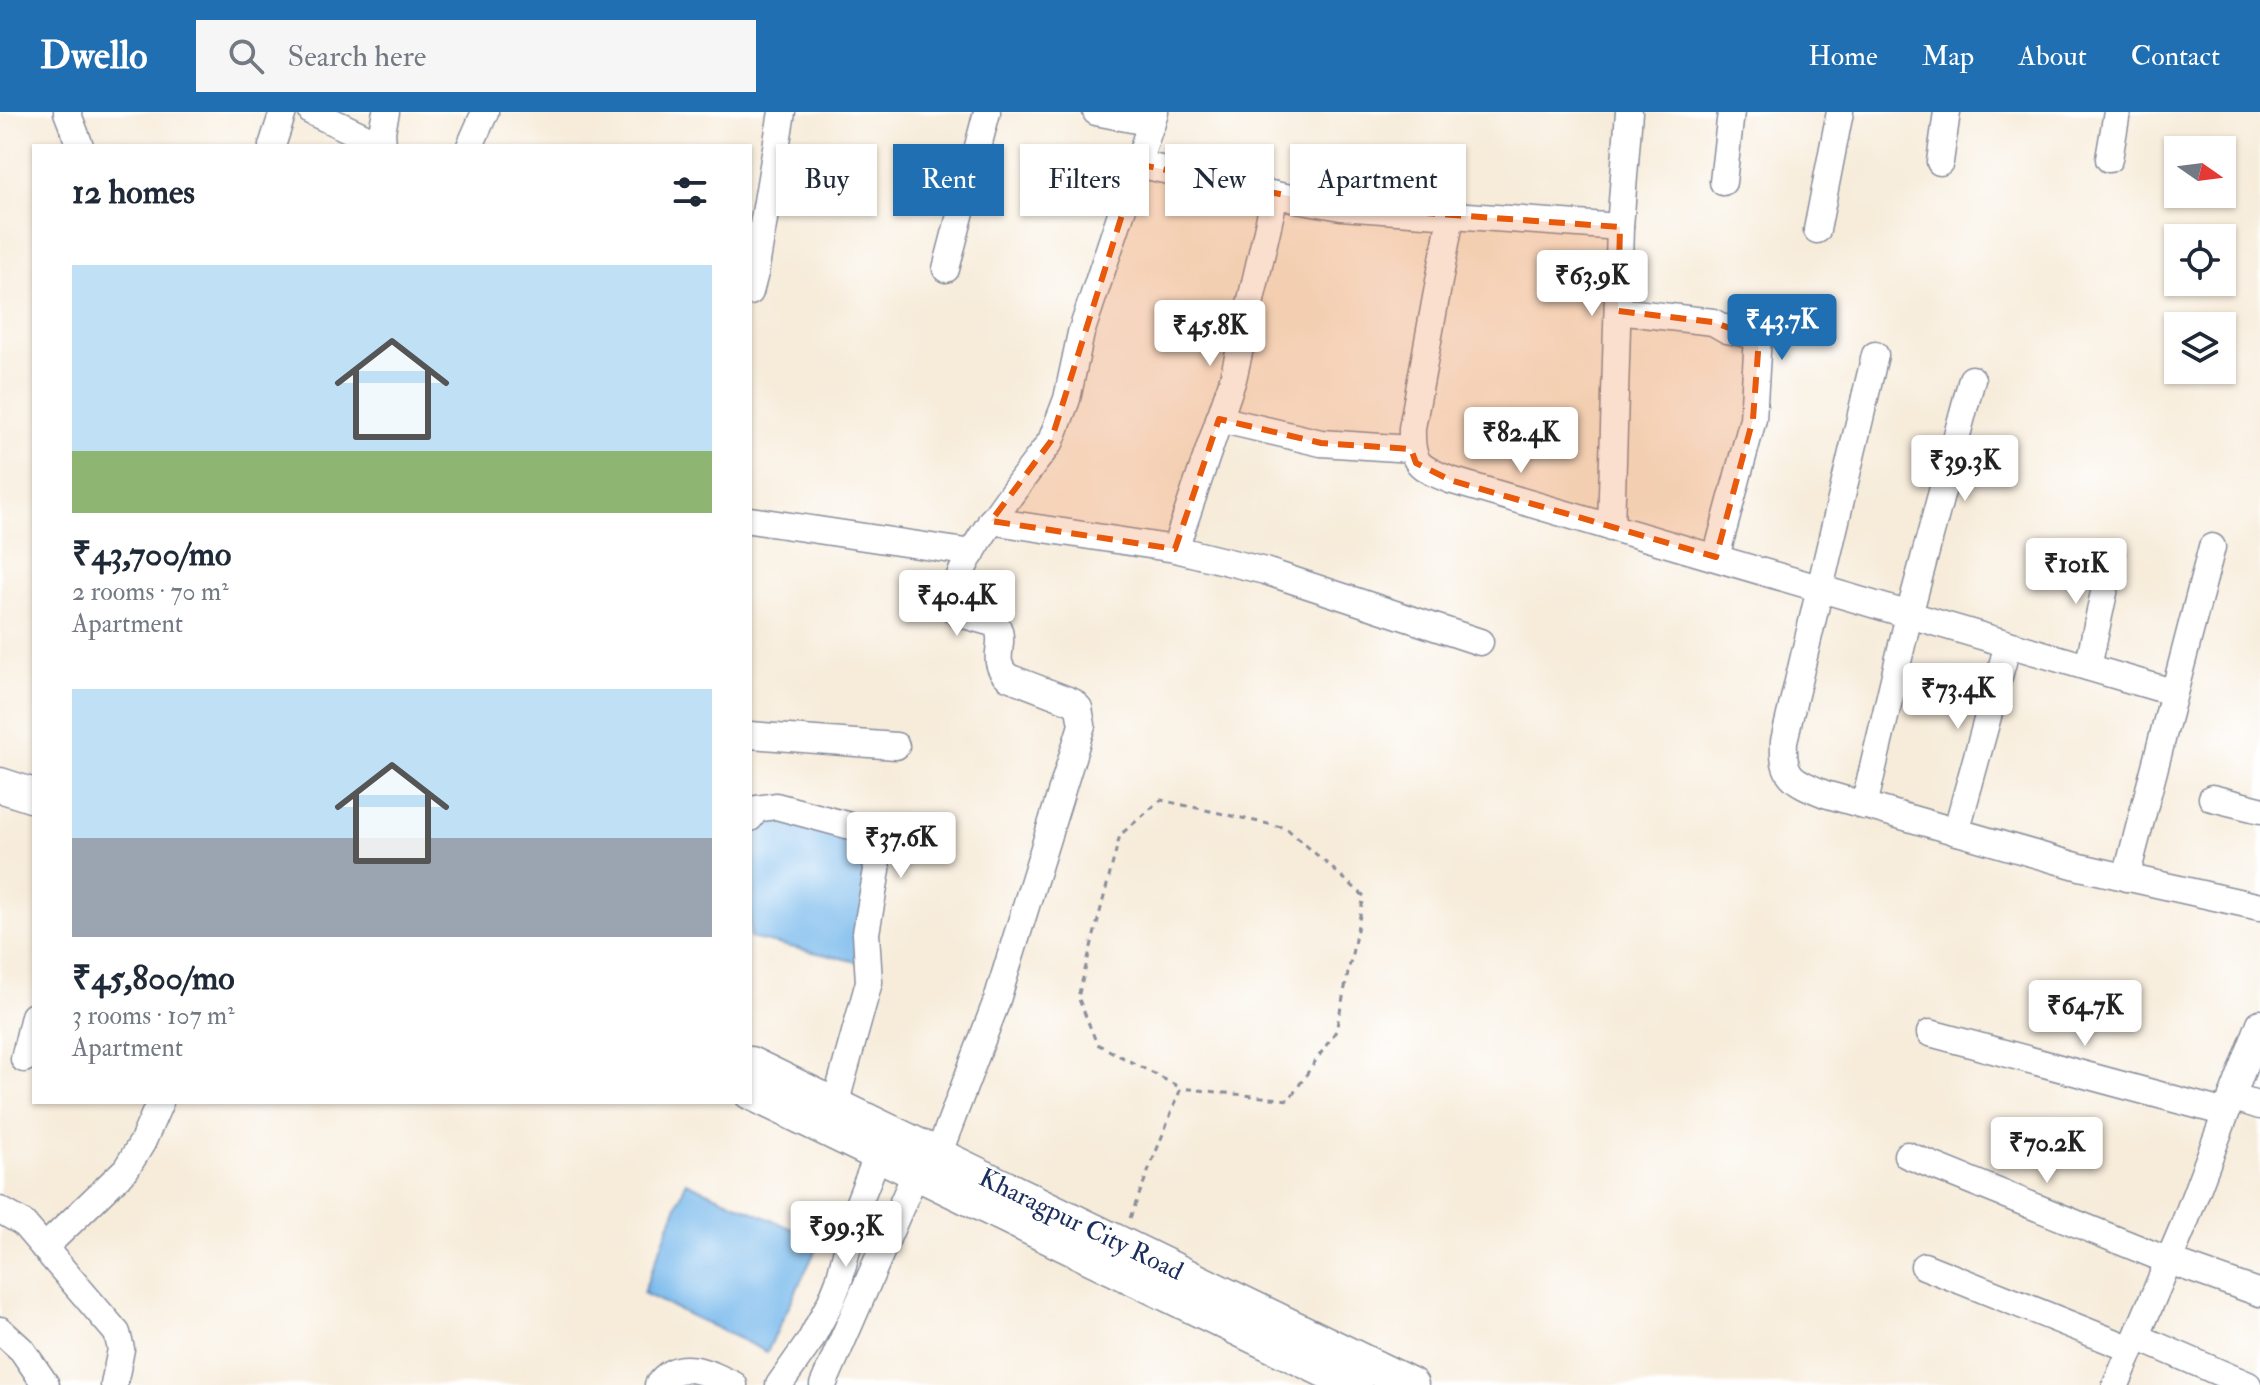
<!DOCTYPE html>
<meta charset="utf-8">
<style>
:root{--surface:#fff;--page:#f6f6f7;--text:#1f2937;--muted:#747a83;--accent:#1f6fb2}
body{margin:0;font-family:"IM FELL Double Pica",serif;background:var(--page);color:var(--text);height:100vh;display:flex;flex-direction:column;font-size:30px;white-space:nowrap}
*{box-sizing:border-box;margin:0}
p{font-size:26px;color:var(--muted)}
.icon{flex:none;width:44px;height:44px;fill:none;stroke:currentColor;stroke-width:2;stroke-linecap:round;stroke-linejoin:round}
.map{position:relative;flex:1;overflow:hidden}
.details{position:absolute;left:32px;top:32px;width:720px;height:960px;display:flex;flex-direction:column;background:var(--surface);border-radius:0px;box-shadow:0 2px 6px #0004}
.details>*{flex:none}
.banner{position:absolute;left:776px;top:32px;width:760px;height:72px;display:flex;gap:16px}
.needle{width:52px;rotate:104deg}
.fabs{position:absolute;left:2164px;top:24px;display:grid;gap:16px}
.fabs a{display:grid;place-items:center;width:72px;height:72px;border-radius:0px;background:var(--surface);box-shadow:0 2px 6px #0004;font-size:40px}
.price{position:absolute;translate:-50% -68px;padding:0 18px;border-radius:8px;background:#fff;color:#222;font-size:26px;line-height:52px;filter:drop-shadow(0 2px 4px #0008)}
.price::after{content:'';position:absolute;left:50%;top:48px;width:24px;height:18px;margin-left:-12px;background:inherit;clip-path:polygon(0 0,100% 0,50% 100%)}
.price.active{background:var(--accent);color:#fff}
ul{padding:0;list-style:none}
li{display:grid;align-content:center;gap:16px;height:424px;padding:0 40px}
li span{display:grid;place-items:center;height:248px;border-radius:0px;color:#555}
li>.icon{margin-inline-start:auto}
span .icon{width:144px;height:144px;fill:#fffc;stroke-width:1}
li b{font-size:34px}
h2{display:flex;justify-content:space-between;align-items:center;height:96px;padding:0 40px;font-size:34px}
.chip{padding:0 28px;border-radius:0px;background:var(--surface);box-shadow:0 2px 6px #0004;font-size:28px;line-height:72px}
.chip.active{background:var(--accent);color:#fff}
header{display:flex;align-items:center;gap:48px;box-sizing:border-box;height:112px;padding:0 40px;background:var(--accent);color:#fff}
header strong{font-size:38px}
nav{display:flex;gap:44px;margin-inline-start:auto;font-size:28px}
.search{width:560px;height:72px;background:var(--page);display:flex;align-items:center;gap:20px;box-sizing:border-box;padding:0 28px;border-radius:0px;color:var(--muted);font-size:30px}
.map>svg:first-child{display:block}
.water{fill:#76b8eb;stroke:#4874a4;stroke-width:2}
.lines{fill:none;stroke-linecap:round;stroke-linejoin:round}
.minor-casing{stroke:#898e9c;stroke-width:29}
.major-casing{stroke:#898e9c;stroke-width:37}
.path{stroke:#898e9c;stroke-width:3;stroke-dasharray:6 6;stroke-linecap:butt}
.minor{stroke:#fff;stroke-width:26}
.major{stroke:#fff;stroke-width:34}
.marked{fill:#e8590c;fill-opacity:0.2;stroke:#e8590c;stroke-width:6;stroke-dasharray:16 10;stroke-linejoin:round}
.labels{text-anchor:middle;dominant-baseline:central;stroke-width:6;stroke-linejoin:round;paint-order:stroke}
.street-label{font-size:26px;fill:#1b2f5e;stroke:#fff}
</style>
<header>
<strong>Dwello</strong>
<div class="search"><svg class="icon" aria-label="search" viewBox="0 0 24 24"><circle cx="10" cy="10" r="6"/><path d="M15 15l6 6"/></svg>Search here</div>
<nav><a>Home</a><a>Map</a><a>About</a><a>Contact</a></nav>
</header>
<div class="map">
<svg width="2260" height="1273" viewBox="0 0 2260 1273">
<rect width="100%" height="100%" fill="#fff"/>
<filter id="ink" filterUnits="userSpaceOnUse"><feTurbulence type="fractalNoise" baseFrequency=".0125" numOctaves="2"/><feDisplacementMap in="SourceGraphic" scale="16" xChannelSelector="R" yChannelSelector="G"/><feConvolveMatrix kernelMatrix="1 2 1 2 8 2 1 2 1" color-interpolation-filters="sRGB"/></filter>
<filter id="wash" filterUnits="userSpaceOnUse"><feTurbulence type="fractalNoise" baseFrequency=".006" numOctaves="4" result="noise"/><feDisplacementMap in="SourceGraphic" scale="32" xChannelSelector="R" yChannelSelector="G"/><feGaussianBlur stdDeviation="1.8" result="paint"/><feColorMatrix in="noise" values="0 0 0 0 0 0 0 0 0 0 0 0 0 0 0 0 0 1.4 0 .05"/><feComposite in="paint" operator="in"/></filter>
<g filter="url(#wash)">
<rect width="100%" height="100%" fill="#f7ecda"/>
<!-- water -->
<g class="water">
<polygon points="756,686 885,714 858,850 750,826 750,709"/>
<polygon points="686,1070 820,1129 767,1240 643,1181"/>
</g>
</g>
<g filter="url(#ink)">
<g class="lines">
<!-- minor casing -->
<g class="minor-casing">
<g id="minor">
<polyline points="67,0 80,34"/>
<polyline points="312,0 382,33"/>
<polyline points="1096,0 1152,11"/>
<polyline points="272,34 283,0"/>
<polyline points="383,34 382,19 386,0"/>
<polyline points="470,34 485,0"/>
<polyline points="2109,47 2117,0"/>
<polyline points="1940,50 1947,0"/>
<polyline points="1138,52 1275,83 1341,95 1620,115"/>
<polyline points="1723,70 1731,0"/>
<path d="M1451 104 1412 316C1411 352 1418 355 1450 368L2172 580"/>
<polyline points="1817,118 1840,0"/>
<polyline points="946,157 987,0"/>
<polyline points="750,180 755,161 782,0"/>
<polyline points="1618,199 1713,210 1727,218 1758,224 1753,307 1716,445"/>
<path d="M1875 243 1784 629C1782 665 1793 669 1825 682L2080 755 2260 795"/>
<polyline points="1219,307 1321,331 1411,337"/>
<polyline points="750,408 972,441"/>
<polyline points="991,409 1175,437 1265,459 1480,530"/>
<polyline points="1611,416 1620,115 1629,0"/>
<polyline points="1175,437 1233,267 1275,83"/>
<polyline points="2088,555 2112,443"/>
<polyline points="750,623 896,634"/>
<polyline points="2212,686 2260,698"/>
<polyline points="1864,694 1909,503 1972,267"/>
<polyline points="750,706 756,697 776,694 854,715 867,720 874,730 877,758 866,821 869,870 835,993"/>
<polyline points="1956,720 2008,532"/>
<polyline points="2126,766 2212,435"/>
<polyline points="1930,921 2226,1001"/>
<polyline points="24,947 34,904"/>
<polyline points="2232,985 2260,994"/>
<path d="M938 1043 996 891 1082 613 1079 596 1073 590 1008 565C988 547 1008 533 996 512L957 501 952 496C949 455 1026 364 1051 329L1067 287 1081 221 1155 0"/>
<polyline points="1907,1043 2169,1149 2260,1181"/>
<polyline points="0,1098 23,1111 117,1221 121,1237 114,1273"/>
<polyline points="44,1136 126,1057 142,1031 160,990"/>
<polyline points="1924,1154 2131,1237"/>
<polyline points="0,1218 22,1238 46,1273"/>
<polyline points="2137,1225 2248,1273"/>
<path d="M658 1273C678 1244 709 1261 734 1273"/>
<polyline points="779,1273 810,1229 831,1189 839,1169 859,1090 878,1042"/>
<polyline points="823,1273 916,1060"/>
<polyline points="2116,1273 2183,1115 2260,911"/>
</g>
</g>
<!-- major casing -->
<g class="major-casing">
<g id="major">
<polyline points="0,673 34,684"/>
<path id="s1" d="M750 952 1411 1273"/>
<polyline points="750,980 1355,1273"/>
</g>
</g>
<!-- path -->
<polyline class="path" points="1130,1106 1181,976 1097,932 1078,885 1120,723 1161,688 1286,716 1364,784 1336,919 1289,988 1181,976"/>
<!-- minor -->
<use href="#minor" class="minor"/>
<!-- major -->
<use href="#major" class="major"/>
</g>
</g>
<!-- marked area -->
<path class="marked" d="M1138 52 1341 95 1620 115 1618 199 1713 210 1759 227 1753 307 1716 445 1450 368 1416 351 1411 337 1321 331 1219 307 1175 437 991 409 1051 329Z"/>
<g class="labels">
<!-- street labels -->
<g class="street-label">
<text stroke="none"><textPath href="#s1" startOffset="368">Kharagpur City Road</textPath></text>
</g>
</g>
</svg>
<div class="fabs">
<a><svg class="needle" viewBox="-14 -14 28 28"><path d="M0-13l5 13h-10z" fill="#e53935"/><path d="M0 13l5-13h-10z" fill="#747a83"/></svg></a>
<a><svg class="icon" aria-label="locate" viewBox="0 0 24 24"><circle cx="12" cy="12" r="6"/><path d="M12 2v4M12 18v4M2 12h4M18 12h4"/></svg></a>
<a><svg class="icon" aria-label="layers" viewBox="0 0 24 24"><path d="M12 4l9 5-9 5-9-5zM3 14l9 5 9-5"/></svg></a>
</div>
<b class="price" style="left:1592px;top:206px">₹63.9K</b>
<b class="price active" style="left:1782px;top:250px">₹43.7K</b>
<b class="price" style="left:1210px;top:256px">₹45.8K</b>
<b class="price" style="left:1521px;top:363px">₹82.4K</b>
<b class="price" style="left:1965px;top:391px">₹39.3K</b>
<b class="price" style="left:2076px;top:494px">₹101K</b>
<b class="price" style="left:957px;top:526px">₹40.4K</b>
<b class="price" style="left:1958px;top:619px">₹73.4K</b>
<b class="price" style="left:901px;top:768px">₹37.6K</b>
<b class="price" style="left:2085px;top:936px">₹64.7K</b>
<b class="price" style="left:2047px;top:1073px">₹70.2K</b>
<b class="price" style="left:846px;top:1157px">₹99.3K</b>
<div class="banner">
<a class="chip">Buy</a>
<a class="chip active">Rent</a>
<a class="chip">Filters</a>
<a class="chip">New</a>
<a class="chip">Apartment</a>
</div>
<section class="details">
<h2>12 homes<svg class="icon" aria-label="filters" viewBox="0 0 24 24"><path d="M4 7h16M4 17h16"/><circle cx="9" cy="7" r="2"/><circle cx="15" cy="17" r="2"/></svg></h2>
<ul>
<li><span style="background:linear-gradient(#bfe0f5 75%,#8fb573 0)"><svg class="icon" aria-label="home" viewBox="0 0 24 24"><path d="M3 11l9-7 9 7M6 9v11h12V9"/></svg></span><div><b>₹43,700/mo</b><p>2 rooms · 70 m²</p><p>Apartment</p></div></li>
<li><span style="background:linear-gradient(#bfe0f5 60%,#9aa5b1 0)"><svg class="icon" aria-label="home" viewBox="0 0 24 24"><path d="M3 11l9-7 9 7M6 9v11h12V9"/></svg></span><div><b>₹45,800/mo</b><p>3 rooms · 107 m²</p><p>Apartment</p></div></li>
</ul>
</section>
</div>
